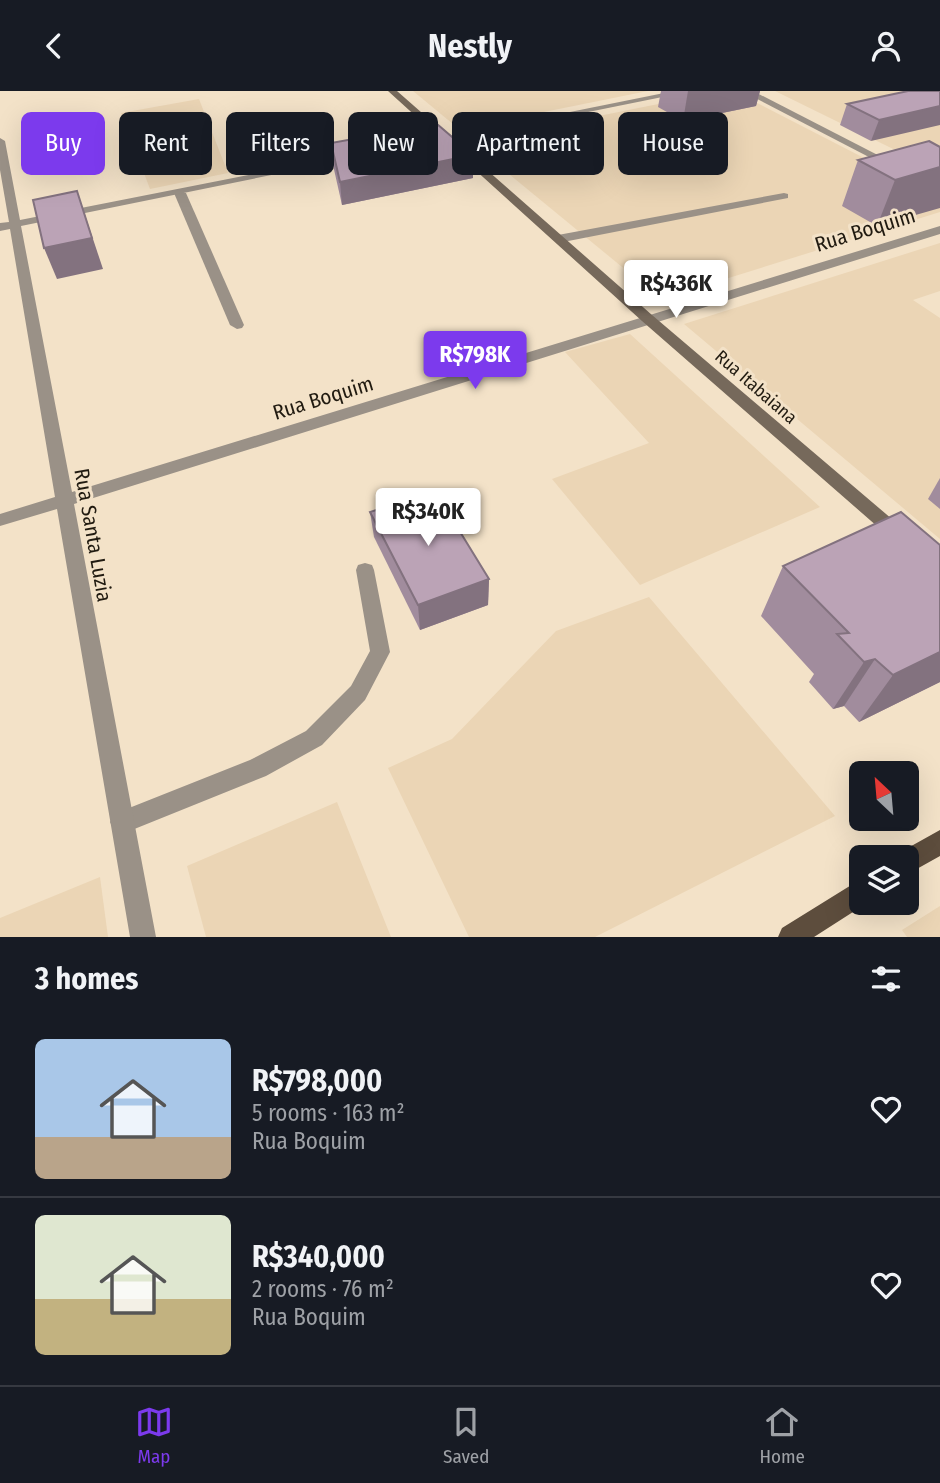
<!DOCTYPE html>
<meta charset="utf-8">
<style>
:root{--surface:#171b24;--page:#20242c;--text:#f1f3f6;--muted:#9ea1a6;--line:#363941;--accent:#7c3aed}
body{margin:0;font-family:"Fira Sans Condensed",sans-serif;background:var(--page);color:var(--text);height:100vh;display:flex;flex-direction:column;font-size:26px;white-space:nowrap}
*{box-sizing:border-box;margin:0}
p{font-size:23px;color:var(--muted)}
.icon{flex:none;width:38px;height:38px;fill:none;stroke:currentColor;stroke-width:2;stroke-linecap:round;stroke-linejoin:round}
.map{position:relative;height:846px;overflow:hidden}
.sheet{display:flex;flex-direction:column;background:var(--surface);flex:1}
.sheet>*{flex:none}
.top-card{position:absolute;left:21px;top:21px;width:900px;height:63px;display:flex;gap:14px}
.needle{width:46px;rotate:334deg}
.controls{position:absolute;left:849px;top:670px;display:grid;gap:14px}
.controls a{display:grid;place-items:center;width:70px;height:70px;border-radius:10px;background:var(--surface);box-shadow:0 7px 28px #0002;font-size:35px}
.price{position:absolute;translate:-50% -60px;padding:0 16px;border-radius:7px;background:#fff;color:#222;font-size:23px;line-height:46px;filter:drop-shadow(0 2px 4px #0008)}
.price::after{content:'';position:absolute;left:50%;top:42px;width:21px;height:16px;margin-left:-10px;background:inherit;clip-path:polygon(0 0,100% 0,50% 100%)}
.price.current{background:var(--accent);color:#fff}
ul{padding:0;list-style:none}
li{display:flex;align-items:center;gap:21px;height:175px;padding:0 35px}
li+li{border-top:2px solid var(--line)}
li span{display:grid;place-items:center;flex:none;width:196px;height:140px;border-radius:10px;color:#555}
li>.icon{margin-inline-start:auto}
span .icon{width:84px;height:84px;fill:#fffc;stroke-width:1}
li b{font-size:30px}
h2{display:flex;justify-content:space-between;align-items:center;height:84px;padding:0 35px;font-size:30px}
.tag{padding:0 24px;border-radius:10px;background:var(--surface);box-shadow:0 7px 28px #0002;font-size:24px;line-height:63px}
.tag.current{background:var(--accent);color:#fff}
header{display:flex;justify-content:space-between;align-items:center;height:91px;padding:0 35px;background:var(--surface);font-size:32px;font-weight:700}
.dock{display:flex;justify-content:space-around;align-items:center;height:98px;border-top:2px solid var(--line);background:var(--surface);font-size:19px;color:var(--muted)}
.dock a{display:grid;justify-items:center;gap:4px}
.dock .current{color:var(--accent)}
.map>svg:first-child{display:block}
.built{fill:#ebd5b5}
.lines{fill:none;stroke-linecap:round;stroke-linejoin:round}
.lane{fill:#9a9187;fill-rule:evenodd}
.street{fill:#9a9187;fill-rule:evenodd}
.secondary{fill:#76695b;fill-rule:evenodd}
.primary{fill:#5d4d3d;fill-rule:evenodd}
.wall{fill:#a18c9d}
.shaded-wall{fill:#83727f}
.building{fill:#bba3b6;stroke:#83727f;stroke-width:2}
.labels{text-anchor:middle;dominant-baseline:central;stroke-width:6;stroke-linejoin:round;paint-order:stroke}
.far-street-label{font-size:18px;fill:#201a10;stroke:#f3e2c8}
.street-label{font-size:21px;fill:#201a10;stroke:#f3e2c8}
</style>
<header><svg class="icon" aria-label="back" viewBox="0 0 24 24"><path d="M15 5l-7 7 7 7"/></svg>Nestly<svg class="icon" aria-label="person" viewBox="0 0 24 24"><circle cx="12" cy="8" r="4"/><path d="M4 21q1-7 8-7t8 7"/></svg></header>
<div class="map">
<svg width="940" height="846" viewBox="0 0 940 846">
<rect width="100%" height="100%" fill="#f3e2c8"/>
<!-- built -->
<g class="built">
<polygon points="413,0 648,0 459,38"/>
<polygon points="723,0 734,0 940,106 940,121 661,208 470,51"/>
<polygon points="775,0 940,0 940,81"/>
<polygon points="199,8 228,82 150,98 121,22"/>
<polygon points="940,152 940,200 913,209 940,227 940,448 684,233"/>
<polygon points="630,243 820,416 640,494 552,388 649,352 565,261"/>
<polygon points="649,506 835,725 595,846 469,846 388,677 452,648 556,540"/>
<polygon points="337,711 391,846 206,846 187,775"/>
<polygon points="100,786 108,846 0,846 0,827"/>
<polygon points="940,815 940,846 907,846 902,839"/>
</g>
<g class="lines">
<!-- lane -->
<g class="lane">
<polygon points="176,100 186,102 244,234 242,237 237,238 230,234 174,102"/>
<polygon points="784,102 788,103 788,107 558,152 552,148 558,144"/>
<polygon points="365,472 372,474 374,479 390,561 365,609 322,654 266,685 122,743 114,739 110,731 114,723 250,669 306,640 351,595 370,560 356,479 358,474"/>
</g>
<!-- street -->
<g class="street">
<polygon points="674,0 692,0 431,53 426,50"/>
<polygon points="742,0 753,0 901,76 892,78"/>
<polygon points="0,47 5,50 20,129 355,63 360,66 21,135 72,401 940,135 940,143 74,413 156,846 130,846 57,418 0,435 0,423 55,406 10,138 0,140 0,132 9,131 0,79"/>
</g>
<!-- secondary -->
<polygon class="secondary" points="388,0 397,0 652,224 906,440 909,445 906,450 894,450 642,230"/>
<!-- primary -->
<g class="primary">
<polygon points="940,739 940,765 906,784 906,766 896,766 897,763"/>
<polygon points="861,788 861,812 867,812 814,846 778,846 782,837"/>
</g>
</g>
<!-- wall -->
<g class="wall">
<polygon points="661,0 760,0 756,15 683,30 658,16"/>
<polygon points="908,0 871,50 840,34 847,13"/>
<polygon points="929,50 877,135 842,115 858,69"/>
<polygon points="331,52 473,87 342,114 333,74"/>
<polygon points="940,387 940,418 928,408"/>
<polygon points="370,421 489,488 488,514 420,539 374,446"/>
<polygon points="940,454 940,591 859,631 844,615 833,618 809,591 814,583 761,525 783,475"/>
</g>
<!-- shaded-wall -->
<g class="shaded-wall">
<polygon points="688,0 760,0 756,15 683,30"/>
<polygon points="940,15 940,34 871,50 879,29"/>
<polygon points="473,64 473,87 342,114 340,91"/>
<polygon points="940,76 940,117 877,135 895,89"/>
<polygon points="77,100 103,178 57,188 44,157"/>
<polygon points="489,488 488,514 420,539 418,514"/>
<polygon points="940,561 940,591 859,631 893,584"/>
<polygon points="875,568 844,615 833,618 864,571"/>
</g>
<!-- building -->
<g class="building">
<polygon points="908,0 940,0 940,15 879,29 847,13"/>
<polygon points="437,33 473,64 340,91 331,52"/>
<polygon points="929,50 940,56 940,76 895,89 858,69"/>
<polygon points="77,100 92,147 44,157 33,109"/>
<polygon points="435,400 489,488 418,514 370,421"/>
<polygon points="901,421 940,454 940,561 893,584 875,568 864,571 837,543 849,542 783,475"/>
</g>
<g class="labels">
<!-- far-street labels -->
<g class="far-street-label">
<text transform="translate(756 296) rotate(41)">Rua Itabaiana</text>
</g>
<!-- street labels -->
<g class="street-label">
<text transform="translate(865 139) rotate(-17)">Rua Boquim</text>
<text transform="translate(323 307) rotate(-17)">Rua Boquim</text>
<text transform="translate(93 444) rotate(80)">Rua Santa Luzia</text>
</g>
</g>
</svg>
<div class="controls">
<a><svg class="needle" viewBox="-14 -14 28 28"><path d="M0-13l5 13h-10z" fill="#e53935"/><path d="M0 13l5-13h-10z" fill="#9ea1a6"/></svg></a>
<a><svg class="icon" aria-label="layers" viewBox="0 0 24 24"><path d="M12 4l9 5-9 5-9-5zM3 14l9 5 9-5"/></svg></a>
</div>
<b class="price" style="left:676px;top:229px">R$436K</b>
<b class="price current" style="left:475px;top:300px">R$798K</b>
<b class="price" style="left:428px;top:457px">R$340K</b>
<div class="top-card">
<a class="tag current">Buy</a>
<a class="tag">Rent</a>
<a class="tag">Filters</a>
<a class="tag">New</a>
<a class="tag">Apartment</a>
<a class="tag">House</a>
</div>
</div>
<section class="sheet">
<h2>3 homes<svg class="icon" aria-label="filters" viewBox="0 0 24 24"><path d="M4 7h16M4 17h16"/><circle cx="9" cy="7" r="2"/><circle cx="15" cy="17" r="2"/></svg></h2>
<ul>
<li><span style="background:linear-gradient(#a9c7e8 70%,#b9a48a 0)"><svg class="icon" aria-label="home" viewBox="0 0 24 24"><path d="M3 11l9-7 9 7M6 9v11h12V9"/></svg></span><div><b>R$798,000</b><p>5 rooms · 163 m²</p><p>Rua Boquim</p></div><svg class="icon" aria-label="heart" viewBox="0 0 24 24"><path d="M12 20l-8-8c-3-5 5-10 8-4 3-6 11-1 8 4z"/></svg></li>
<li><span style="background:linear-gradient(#dfe7d0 60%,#c2b280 0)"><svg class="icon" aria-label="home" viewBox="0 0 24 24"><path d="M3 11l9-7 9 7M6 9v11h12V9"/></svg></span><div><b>R$340,000</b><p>2 rooms · 76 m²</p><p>Rua Boquim</p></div><svg class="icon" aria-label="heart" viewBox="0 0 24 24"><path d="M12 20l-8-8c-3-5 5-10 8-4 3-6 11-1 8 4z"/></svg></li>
</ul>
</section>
<nav class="dock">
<a class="current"><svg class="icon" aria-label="map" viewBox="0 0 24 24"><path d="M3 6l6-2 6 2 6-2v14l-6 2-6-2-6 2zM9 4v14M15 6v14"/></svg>Map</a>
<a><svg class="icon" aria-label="saved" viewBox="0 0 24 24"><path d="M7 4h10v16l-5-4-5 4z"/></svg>Saved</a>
<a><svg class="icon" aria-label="home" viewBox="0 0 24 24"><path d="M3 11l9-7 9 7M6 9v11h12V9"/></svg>Home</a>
</nav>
